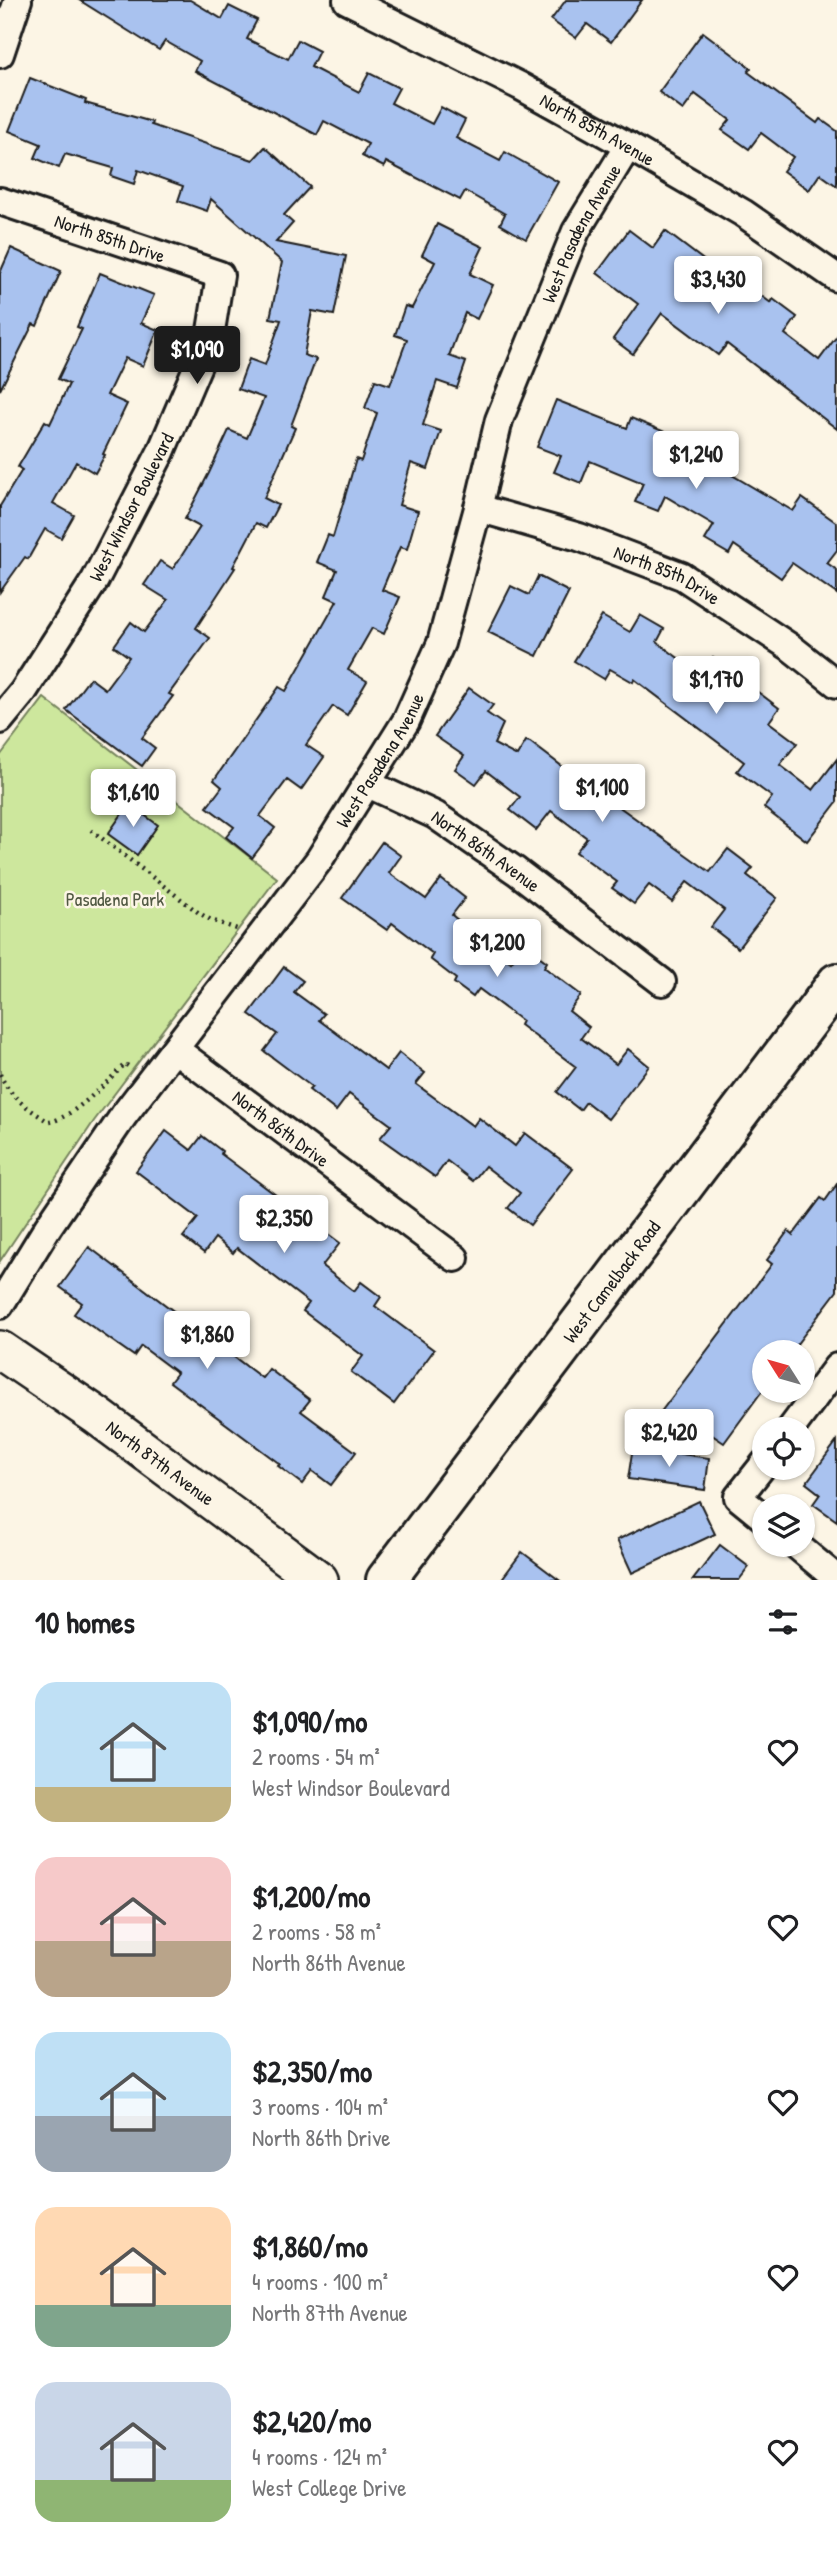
<!DOCTYPE html>
<meta charset="utf-8">
<style>
:root{--surface:#fff;--page:#f2f2f2;--text:#202124;--muted:#757577;--accent:#1c1c1c}
body{margin:0;font-family:"Patrick Hand",sans-serif;background:var(--page);color:var(--text);height:100vh;display:flex;flex-direction:column;font-size:26px;white-space:nowrap}
*{box-sizing:border-box;margin:0}
p{font-size:23px;color:var(--muted)}
.icon{flex:none;width:38px;height:38px;fill:none;stroke:currentColor;stroke-width:2;stroke-linecap:round;stroke-linejoin:round}
.map{position:relative;height:1580px;overflow:hidden}
.sheet{display:flex;flex-direction:column;background:var(--surface);flex:1}
.sheet>*{flex:none}
.needle{width:46px;rotate:307deg}
.controls{position:absolute;left:752px;top:1340px;display:grid;gap:14px}
.controls a{display:grid;place-items:center;width:63px;height:63px;border-radius:50%;background:var(--surface);box-shadow:0 2px 5px #0004;font-size:35px}
.price{position:absolute;translate:-50% -60px;padding:0 16px;border-radius:7px;background:#fff;color:#222;font-size:23px;line-height:46px;filter:drop-shadow(0 2px 4px #0008)}
.price::after{content:'';position:absolute;left:50%;top:42px;width:21px;height:16px;margin-left:-10px;background:inherit;clip-path:polygon(0 0,100% 0,50% 100%)}
.price.on{background:var(--accent);color:#fff}
ul{padding:0;list-style:none}
li{display:flex;align-items:center;gap:21px;height:175px;padding:0 35px}
li span{display:grid;place-items:center;flex:none;width:196px;height:140px;border-radius:21px;color:#555}
li>.icon{margin-inline-start:auto}
span .icon{width:84px;height:84px;fill:#fffc;stroke-width:1}
li b{font-size:30px}
h2{display:flex;justify-content:space-between;align-items:center;height:84px;padding:0 35px;font-size:30px}
.map>svg:first-child{display:block}
.green{fill:#cde79d;stroke:#74825c;stroke-width:2}
.building{fill:#a9c2ef;stroke:#1c1c1c;stroke-width:2}
.lines{fill:none;stroke-linecap:round;stroke-linejoin:round}
.street-casing{stroke:#1c1c1c;stroke-width:32}
.secondary-casing{stroke:#1c1c1c;stroke-width:42}
.primary-casing{stroke:#1c1c1c;stroke-width:44}
.path{stroke:#1c1c1c;stroke-width:4.5;stroke-dasharray:2 5;stroke-linecap:butt}
.street{stroke:#fcf5e5;stroke-width:26}
.secondary{stroke:#fcf5e5;stroke-width:37}
.primary{stroke:#fcf5e5;stroke-width:38}
.labels{text-anchor:middle;dominant-baseline:central;stroke-width:5;stroke-linejoin:round;paint-order:stroke}
.street-label{font-size:19px;fill:#1c1c1c;stroke:#fcf5e5}
.park-label{font-size:19px;fill:#515943;stroke:#fcf5e5}
</style>
<div class="map">
<svg width="837" height="1580" viewBox="0 0 837 1580">
<rect width="100%" height="100%" fill="#fcf5e5"/>
<filter id="ink" filterUnits="userSpaceOnUse"><feTurbulence type="fractalNoise" baseFrequency=".0143" numOctaves="2"/><feDisplacementMap in="SourceGraphic" scale="14" xChannelSelector="R" yChannelSelector="G"/><feConvolveMatrix kernelMatrix="1 2 1 2 8 2 1 2 1" color-interpolation-filters="sRGB"/></filter>
<g filter="url(#ink)">
<!-- green -->
<polygon class="green" points="44,698 277,878 94,1121 0,1261 0,756"/>
<!-- building -->
<g class="building">
<polygon points="79,0 190,0 222,19 229,6 257,20 247,39 288,59 298,40 319,51 311,67 359,92 369,73 399,88 391,103 432,124 441,107 465,120 456,138 500,161 505,152 558,182 526,239 500,224 505,214 465,191 460,200 386,162 384,167 362,156 368,144 324,121 317,135 195,71 200,61 165,41 159,50"/>
<polygon points="566,0 642,0 611,42 587,24 576,38 551,20"/>
<polygon points="703,32 751,68 748,72 817,123 820,119 837,131 837,186 820,174 809,190 783,171 793,157 761,133 749,149 722,130 730,120 695,94 683,110 659,92"/>
<polygon points="30,78 86,100 85,103 152,122 151,125 253,160 265,147 310,187 284,215 293,223 276,242 346,256 334,315 312,311 304,355 316,359 291,426 295,428 264,498 278,505 266,528 256,523 233,567 235,568 196,628 210,638 169,694 173,696 142,738 155,748 142,766 66,710 90,678 105,689 129,657 114,646 131,622 144,632 168,600 144,585 160,561 173,569 200,527 185,519 209,473 229,430 247,438 264,398 238,389 249,359 265,365 281,320 270,318 282,262 211,199 207,211 178,201 183,186 138,170 134,184 111,176 113,168 65,154 59,168 35,158 41,144 9,131"/>
<polygon points="437,224 483,247 470,274 493,285 477,319 465,313 449,356 466,362 457,388 437,381 423,425 441,431 428,469 411,463 399,505 418,511 407,549 400,547 382,590 400,597 384,634 372,628 348,670 367,681 347,715 333,706 306,745 324,757 301,790 287,780 260,816 275,828 252,858 226,837 234,827 207,807 222,787 214,780 279,687 286,691 337,601 326,596 337,570 317,562 328,535 333,537 356,459 361,461 377,413 365,408 375,380 390,385 407,339 395,335 405,306 412,308 435,262 422,255"/>
<polygon points="629,230 653,248 665,231 714,268 717,263 771,303 773,299 797,317 785,334 819,360 837,336 837,429 727,344 718,355 662,313 633,354 613,339 638,304 597,273"/>
<polygon points="11,248 61,271 37,326 33,324 0,390 0,273"/>
<polygon points="100,273 154,295 141,323 158,330 143,366 125,358 107,395 127,404 103,454 105,455 95,473 76,462 53,503 74,515 61,538 45,529 28,559 25,557 0,592 0,506 22,470 18,467 45,421 50,424 69,384 58,379 82,329 77,327"/>
<polygon points="556,400 627,428 631,418 687,441 685,447 793,511 802,498 837,523 837,550 827,563 837,570 837,594 792,563 781,578 734,545 729,554 705,540 714,525 665,496 658,511 635,502 643,483 590,461 581,483 554,472 561,456 537,447"/>
<polygon points="538,576 569,592 537,656 488,632 511,586 529,595"/>
<polygon points="640,615 664,629 657,642 701,675 713,658 779,708 769,722 797,743 780,765 813,790 837,759 837,802 807,841 764,808 772,797 737,771 744,762 634,679 633,682 610,669 604,679 574,661 602,616 630,632"/>
<polygon points="469,688 493,705 487,713 503,724 494,744 517,756 526,741 530,742 592,789 599,780 620,795 614,803 710,872 728,849 753,868 747,875 777,898 738,948 711,927 724,910 687,882 672,902 649,885 634,904 612,888 617,882 576,852 587,838 551,811 536,830 510,810 520,797 486,771 476,784 455,769 464,756 435,736"/>
<polygon points="129,804 158,825 137,855 108,834"/>
<polygon points="382,842 401,856 389,873 426,899 441,879 465,898 452,915 474,934 511,962 524,945 547,962 544,967 581,995 569,1011 589,1027 581,1038 616,1064 628,1049 649,1066 608,1119 586,1102 580,1110 557,1092 576,1067 520,1025 522,1021 479,989 473,997 454,983 456,979 430,959 433,954 392,923 387,930 342,898"/>
<polygon points="284,967 303,981 294,992 324,1014 319,1020 386,1070 399,1053 425,1073 416,1084 473,1126 479,1118 515,1146 525,1133 573,1169 530,1225 508,1208 520,1193 485,1166 473,1181 447,1161 435,1177 380,1138 391,1125 349,1094 336,1111 309,1090 312,1087 264,1051 277,1034 249,1014"/>
<polygon points="166,1131 191,1150 202,1136 222,1151 221,1154 340,1243 322,1266 354,1291 361,1282 381,1297 375,1306 434,1350 394,1404 351,1372 363,1356 303,1311 309,1303 237,1248 233,1253 215,1238 204,1253 183,1237 198,1218 136,1171"/>
<polygon points="837,1184 837,1291 790,1353 765,1353 765,1387 724,1443 712,1435 710,1450 660,1413 772,1264 767,1260 788,1231 793,1235 821,1198 825,1201"/>
<polygon points="89,1247 262,1378 269,1369 310,1400 301,1411 356,1452 331,1485 312,1471 302,1484 278,1466 280,1464 170,1382 177,1373 141,1346 134,1356 74,1314 82,1303 60,1287"/>
<polygon points="837,1441 837,1521 813,1504 820,1494 806,1483"/>
<polygon points="633,1447 709,1458 705,1490 628,1479"/>
<polygon points="699,1501 715,1534 632,1573 617,1540"/>
<polygon points="720,1545 749,1567 739,1580 693,1580"/>
<polygon points="522,1552 559,1580 501,1580"/>
</g>
<g class="lines">
<!-- street casing -->
<g class="street-casing">
<g id="street">
<path id="s1" d="M347 0 520 86 628 146 743 213 837 278"/>
<polyline points="0,54 18,0"/>
<path id="s2" d="M0 201 220 275 210 337 161 452 95 580 23 692 0 720"/>
<path id="s3" d="M478 508 579 537 682 576 790 647 837 684"/>
<path id="s4" d="M368 784 435 815 516 871 662 982"/>
<path id="s5" d="M176 1050 455 1258"/>
<path id="s6" d="M0 1305 48 1227 124 1115 319 860 406 721 441 643 478 508 499 420 576 231 628 146"/>
<polyline points="790,1430 837,1367"/>
<polyline points="765,1463 738,1497 765,1519"/>
<polyline points="796,1545 837,1579"/>
</g>
</g>
<!-- secondary casing -->
<g class="secondary-casing">
<g id="secondary">
<path id="s7" d="M0 1350 96 1415 319 1580"/>
</g>
</g>
<!-- primary casing -->
<g class="primary-casing">
<g id="primary">
<path id="s8" d="M386 1580 837 983"/>
</g>
</g>
<!-- path -->
<g class="path">
<polyline points="91,830 199,913 211,920 237,929"/>
<path d="M0 1074C9 1097 29 1109 49 1122 73 1118 108 1081 125 1064L131 1068"/>
</g>
<!-- street -->
<use href="#street" class="street"/>
<!-- secondary -->
<use href="#secondary" class="secondary"/>
<!-- primary -->
<use href="#primary" class="primary"/>
</g>
</g>
<g class="labels">
<!-- street labels -->
<g class="street-label">
<text stroke="none"><textPath href="#s1" startOffset="282">North 85th Avenue</textPath></text>
<text stroke="none"><textPath href="#s6" startOffset="1232">West Pasadena Avenue</textPath></text>
<text stroke="none"><textPath href="#s2" startOffset="116">North 85th Drive</textPath></text>
<text transform="translate(131 507) rotate(-63)">West Windsor Boulevard</text>
<text stroke="none"><textPath href="#s3" startOffset="201">North 85th Drive</textPath></text>
<text stroke="none"><textPath href="#s6" startOffset="665">West Pasadena Avenue</textPath></text>
<text stroke="none"><textPath href="#s4" startOffset="136">North 86th Avenue</textPath></text>
<text stroke="none"><textPath href="#s5" startOffset="131">North 86th Drive</textPath></text>
<text stroke="none"><textPath href="#s8" startOffset="374">West Camelback Road</textPath></text>
<text stroke="none"><textPath href="#s7" startOffset="196">North 87th Avenue</textPath></text>
</g>
<!-- park labels -->
<g class="park-label">
<text x="115" y="899">Pasadena Park</text>
</g>
</g>
</svg>
<div class="controls">
<a><svg class="needle" viewBox="-14 -14 28 28"><path d="M0-13l5 13h-10z" fill="#e53935"/><path d="M0 13l5-13h-10z" fill="#757577"/></svg></a>
<a><svg class="icon" aria-label="locate" viewBox="0 0 24 24"><circle cx="12" cy="12" r="6"/><path d="M12 2v4M12 18v4M2 12h4M18 12h4"/></svg></a>
<a><svg class="icon" aria-label="layers" viewBox="0 0 24 24"><path d="M12 4l9 5-9 5-9-5zM3 14l9 5 9-5"/></svg></a>
</div>
<b class="price" style="left:718px;top:316px">$3,430</b>
<b class="price on" style="left:197px;top:386px">$1,090</b>
<b class="price" style="left:696px;top:491px">$1,240</b>
<b class="price" style="left:716px;top:716px">$1,170</b>
<b class="price" style="left:602px;top:824px">$1,100</b>
<b class="price" style="left:133px;top:829px">$1,610</b>
<b class="price" style="left:497px;top:979px">$1,200</b>
<b class="price" style="left:284px;top:1255px">$2,350</b>
<b class="price" style="left:207px;top:1371px">$1,860</b>
<b class="price" style="left:669px;top:1469px">$2,420</b>
</div>
<section class="sheet">
<h2>10 homes<svg class="icon" aria-label="filters" viewBox="0 0 24 24"><path d="M4 7h16M4 17h16"/><circle cx="9" cy="7" r="2"/><circle cx="15" cy="17" r="2"/></svg></h2>
<ul>
<li><span style="background:linear-gradient(#bfe0f5 75%,#c2b280 0)"><svg class="icon" aria-label="home" viewBox="0 0 24 24"><path d="M3 11l9-7 9 7M6 9v11h12V9"/></svg></span><div><b>$1,090/mo</b><p>2 rooms · 54 m²</p><p>West Windsor Boulevard</p></div><svg class="icon" aria-label="heart" viewBox="0 0 24 24"><path d="M12 20l-8-8c-3-5 5-10 8-4 3-6 11-1 8 4z"/></svg></li>
<li><span style="background:linear-gradient(#f6c9c9 60%,#b9a48a 0)"><svg class="icon" aria-label="home" viewBox="0 0 24 24"><path d="M3 11l9-7 9 7M6 9v11h12V9"/></svg></span><div><b>$1,200/mo</b><p>2 rooms · 58 m²</p><p>North 86th Avenue</p></div><svg class="icon" aria-label="heart" viewBox="0 0 24 24"><path d="M12 20l-8-8c-3-5 5-10 8-4 3-6 11-1 8 4z"/></svg></li>
<li><span style="background:linear-gradient(#bfe0f5 60%,#9aa5b1 0)"><svg class="icon" aria-label="home" viewBox="0 0 24 24"><path d="M3 11l9-7 9 7M6 9v11h12V9"/></svg></span><div><b>$2,350/mo</b><p>3 rooms · 104 m²</p><p>North 86th Drive</p></div><svg class="icon" aria-label="heart" viewBox="0 0 24 24"><path d="M12 20l-8-8c-3-5 5-10 8-4 3-6 11-1 8 4z"/></svg></li>
<li><span style="background:linear-gradient(#ffd9b3 70%,#7fa58c 0)"><svg class="icon" aria-label="home" viewBox="0 0 24 24"><path d="M3 11l9-7 9 7M6 9v11h12V9"/></svg></span><div><b>$1,860/mo</b><p>4 rooms · 100 m²</p><p>North 87th Avenue</p></div><svg class="icon" aria-label="heart" viewBox="0 0 24 24"><path d="M12 20l-8-8c-3-5 5-10 8-4 3-6 11-1 8 4z"/></svg></li>
<li><span style="background:linear-gradient(#c9d6e8 70%,#8fb573 0)"><svg class="icon" aria-label="home" viewBox="0 0 24 24"><path d="M3 11l9-7 9 7M6 9v11h12V9"/></svg></span><div><b>$2,420/mo</b><p>4 rooms · 124 m²</p><p>West College Drive</p></div><svg class="icon" aria-label="heart" viewBox="0 0 24 24"><path d="M12 20l-8-8c-3-5 5-10 8-4 3-6 11-1 8 4z"/></svg></li>
</ul>
</section>
